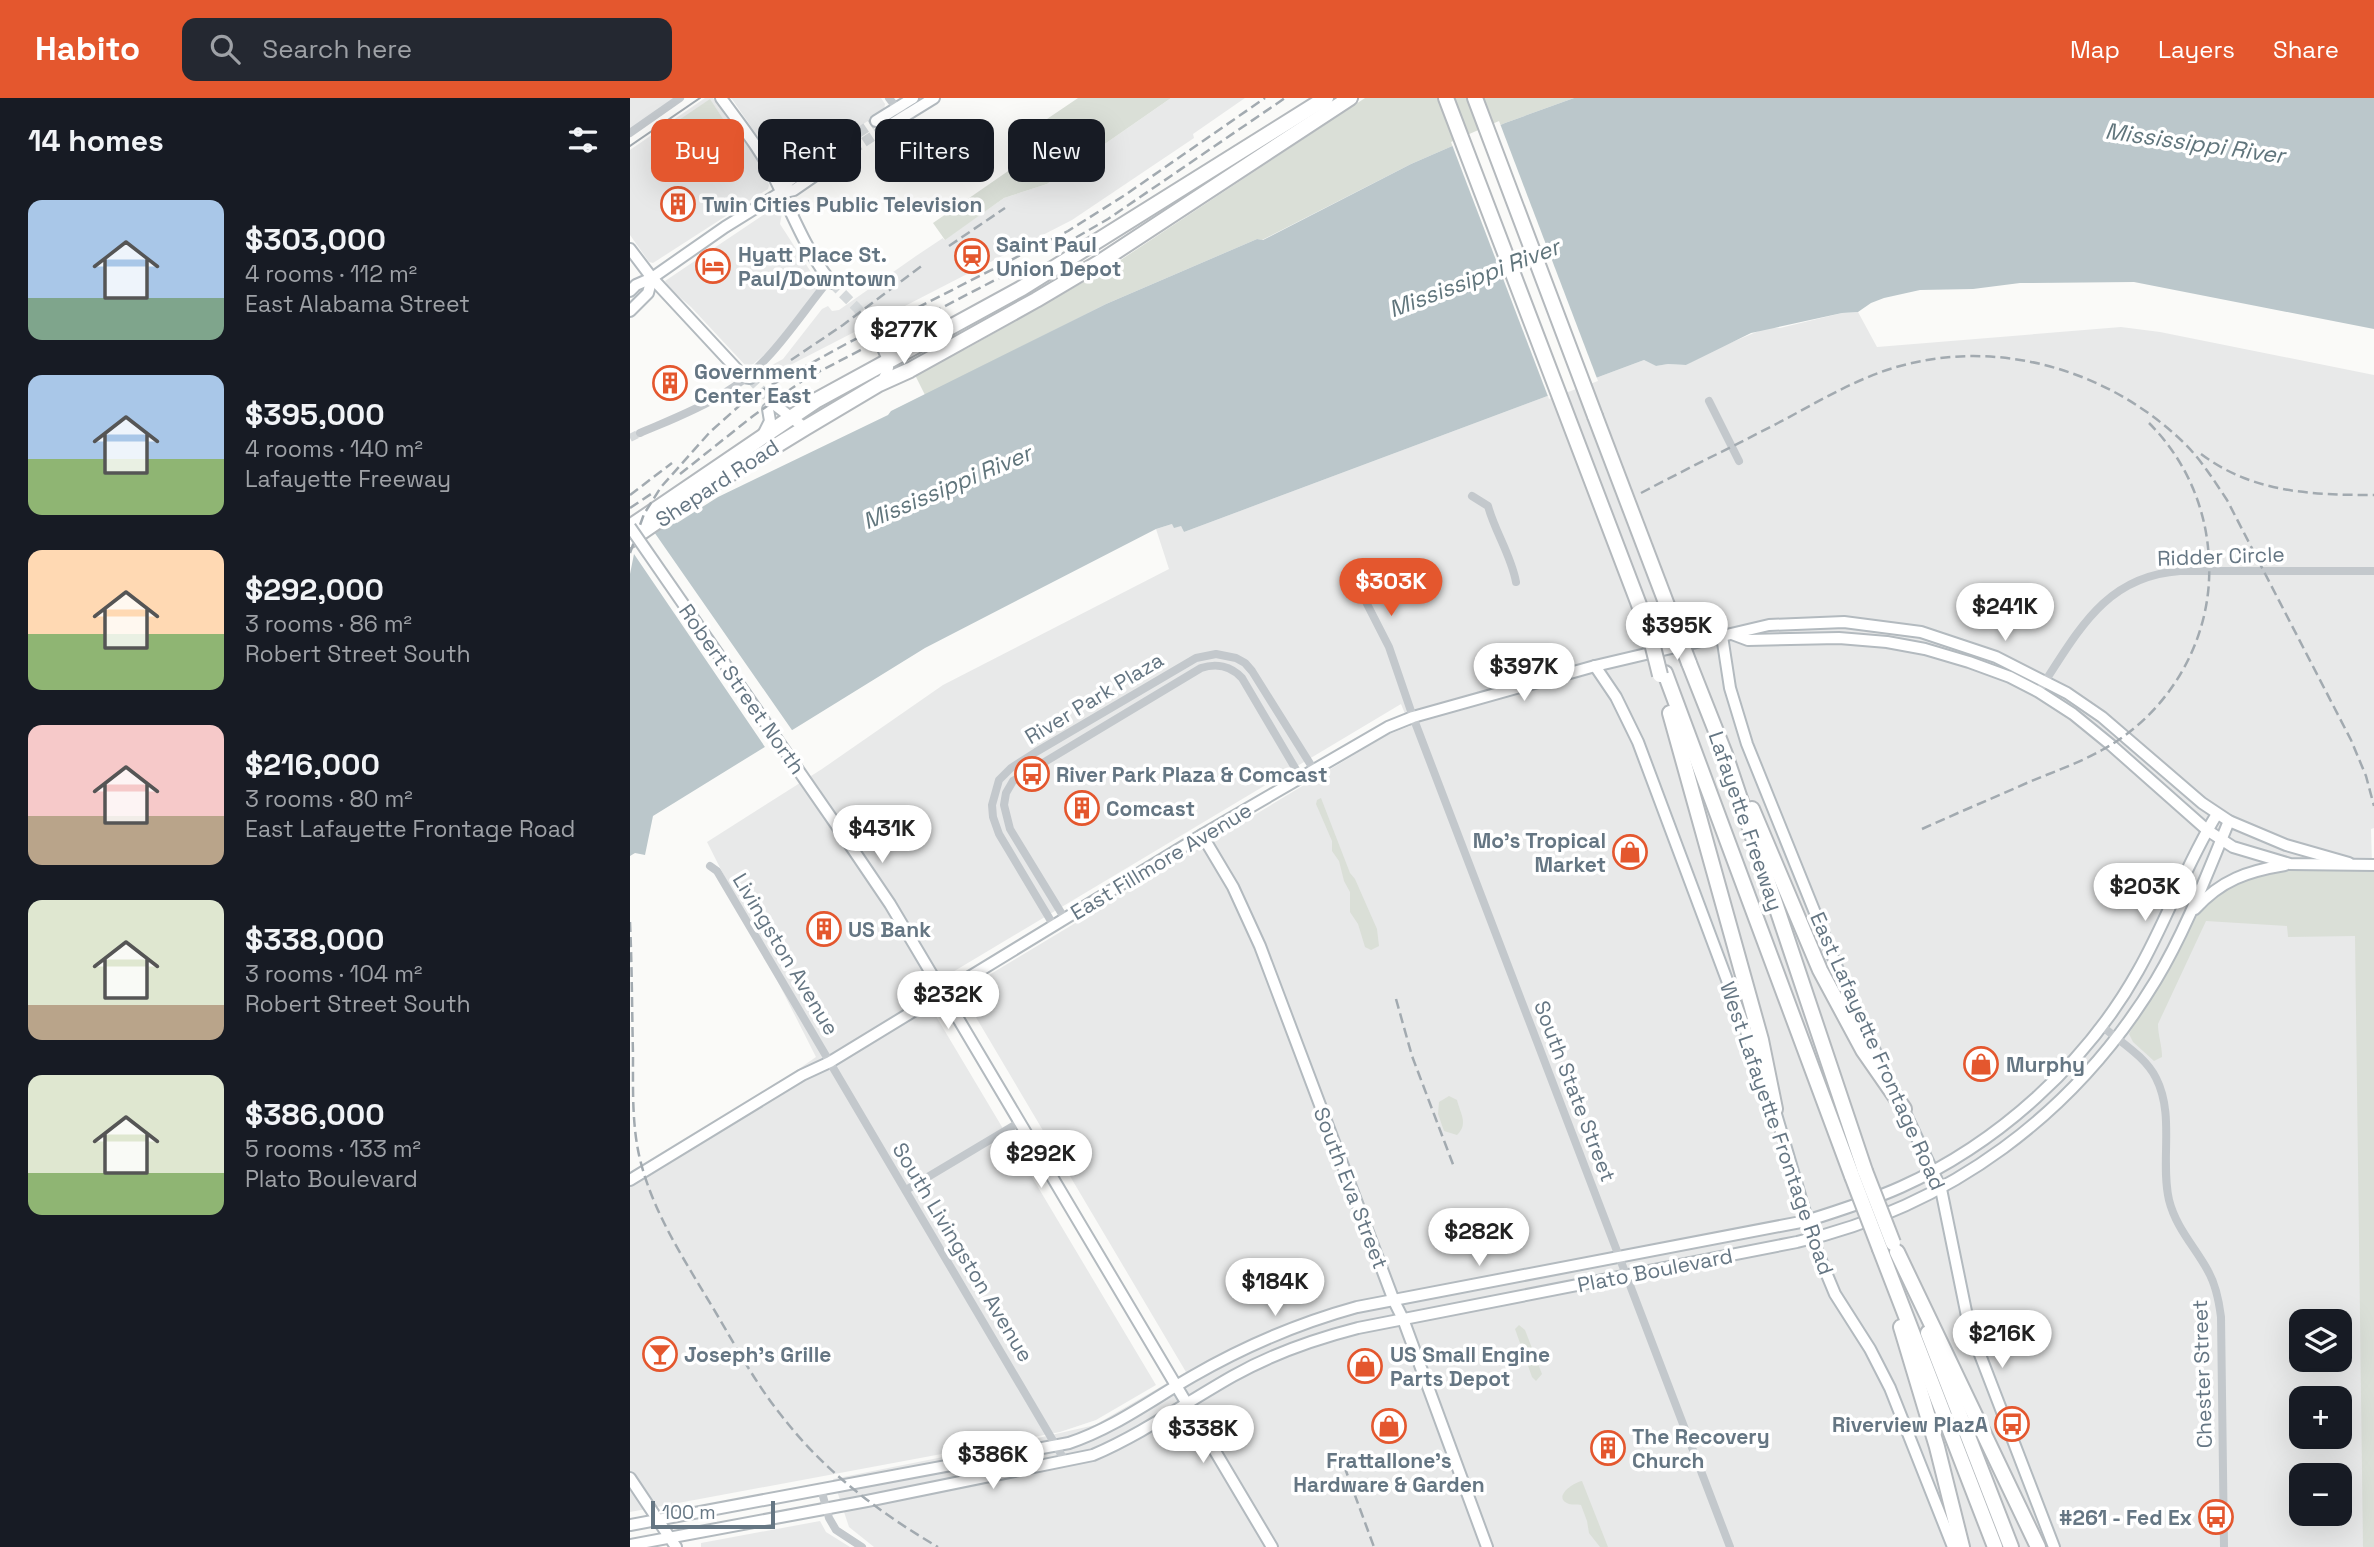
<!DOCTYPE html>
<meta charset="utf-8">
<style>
:root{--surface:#171b24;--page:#242831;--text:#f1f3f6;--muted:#9ea1a6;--accent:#e4572e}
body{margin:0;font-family:"Space Grotesk",sans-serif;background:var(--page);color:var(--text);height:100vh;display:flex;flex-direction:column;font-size:26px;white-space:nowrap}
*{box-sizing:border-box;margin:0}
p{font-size:23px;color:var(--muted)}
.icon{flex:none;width:38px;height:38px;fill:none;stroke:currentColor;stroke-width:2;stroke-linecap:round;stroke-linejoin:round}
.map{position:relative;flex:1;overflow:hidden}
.sheet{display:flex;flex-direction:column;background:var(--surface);width:630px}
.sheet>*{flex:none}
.banner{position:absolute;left:21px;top:21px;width:665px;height:63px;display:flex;gap:14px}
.fabs{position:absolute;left:1659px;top:1211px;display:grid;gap:14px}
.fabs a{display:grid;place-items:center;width:63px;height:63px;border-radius:14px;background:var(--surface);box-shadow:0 7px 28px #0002;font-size:35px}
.scale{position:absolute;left:21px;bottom:18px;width:124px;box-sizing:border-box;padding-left:7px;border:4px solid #657683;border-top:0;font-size:19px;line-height:24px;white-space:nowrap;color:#657683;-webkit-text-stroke:5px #fff;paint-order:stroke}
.price{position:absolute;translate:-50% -60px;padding:0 16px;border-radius:24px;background:#fff;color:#222;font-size:23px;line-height:46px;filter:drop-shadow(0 2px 4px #0008)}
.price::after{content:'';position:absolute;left:50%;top:42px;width:21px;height:16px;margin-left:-10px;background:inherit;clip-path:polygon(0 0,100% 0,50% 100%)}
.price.selected{background:var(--accent);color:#fff}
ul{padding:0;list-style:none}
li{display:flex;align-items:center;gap:21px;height:175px;padding:0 28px}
li span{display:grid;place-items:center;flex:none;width:196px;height:140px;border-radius:14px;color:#555}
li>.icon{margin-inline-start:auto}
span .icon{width:84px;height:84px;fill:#fffc;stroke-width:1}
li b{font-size:30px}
h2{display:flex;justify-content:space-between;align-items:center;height:84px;padding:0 28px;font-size:30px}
.chip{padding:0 24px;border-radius:14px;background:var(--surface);box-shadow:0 7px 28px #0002;font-size:24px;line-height:63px}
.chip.selected{background:var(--accent);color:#fff}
header{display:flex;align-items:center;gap:42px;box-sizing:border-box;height:98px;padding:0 35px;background:var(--accent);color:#fff}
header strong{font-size:33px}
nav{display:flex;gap:38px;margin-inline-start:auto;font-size:24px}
.search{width:490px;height:63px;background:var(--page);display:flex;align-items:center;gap:18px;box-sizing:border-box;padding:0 24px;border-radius:14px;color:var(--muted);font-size:26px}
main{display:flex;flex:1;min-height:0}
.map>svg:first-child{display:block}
.built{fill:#e8e9e9;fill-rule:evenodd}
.green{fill:#dadfd7}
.water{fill:#bbc7cb}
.pier{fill:#fafaf8}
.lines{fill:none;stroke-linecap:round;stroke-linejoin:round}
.street-tunnel{stroke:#d5d9db;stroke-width:8;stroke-dasharray:8 4;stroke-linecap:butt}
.secondary-tunnel{stroke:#d5d9db;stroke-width:10;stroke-dasharray:10 5;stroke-linecap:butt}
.secondary-casing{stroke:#b3babf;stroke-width:14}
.highway-casing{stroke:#b4b9bd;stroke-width:18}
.street{stroke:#c3c8cc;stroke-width:8}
.secondary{stroke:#fff;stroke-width:10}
.highway{stroke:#fff;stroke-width:14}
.tram{stroke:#a2aab0;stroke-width:2}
.rail{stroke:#a2aab0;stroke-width:2.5;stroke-dasharray:10 5;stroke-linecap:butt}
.secondary-bridge-casing{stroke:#b3babf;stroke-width:14;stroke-linecap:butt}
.highway-bridge-casing{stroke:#b4b9bd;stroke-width:18;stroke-linecap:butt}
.secondary-bridge{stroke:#fff;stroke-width:10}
.highway-bridge{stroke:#fff;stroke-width:14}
.labels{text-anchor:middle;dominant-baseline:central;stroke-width:7;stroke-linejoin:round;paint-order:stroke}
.poi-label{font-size:21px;font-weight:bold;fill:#657683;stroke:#fff;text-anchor:start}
.street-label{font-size:21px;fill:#657683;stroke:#fff}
.water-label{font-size:23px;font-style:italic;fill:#60757c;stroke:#fff}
</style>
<header>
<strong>Habito</strong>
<div class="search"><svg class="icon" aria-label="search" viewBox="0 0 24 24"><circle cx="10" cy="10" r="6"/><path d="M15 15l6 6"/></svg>Search here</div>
<nav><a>Map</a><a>Layers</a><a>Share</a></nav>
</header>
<main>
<section class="sheet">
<h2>14 homes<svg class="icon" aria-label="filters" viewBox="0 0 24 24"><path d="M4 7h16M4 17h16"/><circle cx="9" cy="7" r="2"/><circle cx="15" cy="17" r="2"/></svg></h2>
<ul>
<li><span style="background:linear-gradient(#a9c7e8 70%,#7fa58c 0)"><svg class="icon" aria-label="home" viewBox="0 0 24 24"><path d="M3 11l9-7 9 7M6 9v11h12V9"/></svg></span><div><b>$303,000</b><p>4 rooms · 112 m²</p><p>East Alabama Street</p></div></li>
<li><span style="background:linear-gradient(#a9c7e8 60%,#8fb573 0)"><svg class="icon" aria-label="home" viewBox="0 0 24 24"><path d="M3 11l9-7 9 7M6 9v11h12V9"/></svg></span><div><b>$395,000</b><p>4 rooms · 140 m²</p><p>Lafayette Freeway</p></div></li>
<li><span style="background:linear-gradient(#ffd9b3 60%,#8fb573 0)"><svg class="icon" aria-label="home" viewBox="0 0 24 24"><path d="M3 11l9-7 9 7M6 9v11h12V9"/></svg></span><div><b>$292,000</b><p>3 rooms · 86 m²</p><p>Robert Street South</p></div></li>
<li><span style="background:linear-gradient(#f6c9c9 65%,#b9a48a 0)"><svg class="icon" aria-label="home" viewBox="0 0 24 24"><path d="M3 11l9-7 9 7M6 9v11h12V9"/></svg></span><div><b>$216,000</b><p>3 rooms · 80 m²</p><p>East Lafayette Frontage Road</p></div></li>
<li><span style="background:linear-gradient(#dfe7d0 75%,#b9a48a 0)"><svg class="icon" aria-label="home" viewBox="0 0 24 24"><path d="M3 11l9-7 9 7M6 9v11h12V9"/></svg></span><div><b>$338,000</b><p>3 rooms · 104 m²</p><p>Robert Street South</p></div></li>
<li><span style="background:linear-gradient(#dfe7d0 70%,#8fb573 0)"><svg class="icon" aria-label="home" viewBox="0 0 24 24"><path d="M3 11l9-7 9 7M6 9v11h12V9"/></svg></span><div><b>$386,000</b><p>5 rooms · 133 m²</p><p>Plato Boulevard</p></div></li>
</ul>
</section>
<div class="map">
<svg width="1744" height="1449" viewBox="0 0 1744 1449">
<rect width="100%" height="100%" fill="#fafaf8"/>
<!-- built -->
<g class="built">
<polygon points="0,0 46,0 0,31"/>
<polygon points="75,0 83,0 130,65 139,87 138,91 23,165 19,164 0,137 0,52"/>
<polygon points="99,0 251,0 255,6 254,12 155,79 146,69 144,62 102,1"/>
<polygon points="541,0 615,0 563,36 564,40 442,122 137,279 131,273 153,261 192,211 198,208 202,213 209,212 286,158 313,140 314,142 374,100 417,86"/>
<polygon points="145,109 152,115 150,126 190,188 140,252 121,268 115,267 61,209 39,190 35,183"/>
<path d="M1228 214 1247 249 1491 229 1530 234 1744 277V730L1741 731 1744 840V1449H244L219 1429 203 1381 408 1340 465 1327 556 1274 331 894 757 637 780 628 771 606 291 893 526 1287 466 1322 430 1334 0 1414V1088L186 959 77 744 192 671 313 587 539 471 526 431 542 426 551 428 554 434 1014 262 1026 268 1038 266 1056 267 1083 252 1136 230H1150L1212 215ZM1671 1223H1710V1262H1671ZM1671 1300H1710V1339H1671ZM1671 1377H1710V1416H1671Z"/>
<polygon points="190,1423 196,1434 220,1449 71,1449 71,1445"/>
</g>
<!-- green -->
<g class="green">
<polygon points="448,0 541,0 417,86 374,100 315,142 303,125 429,38 417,21"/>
<polygon points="735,0 944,0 875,25 781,66 632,142 627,141 476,206 295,297 285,277 309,262 336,251 480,169"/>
<polygon points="80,1 95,24 65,45 49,22"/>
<polygon points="691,700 720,775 725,781 747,831 749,848 741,852 735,849 728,826 720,814 720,794 714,783 709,763 702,753 702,743 686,706 687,702"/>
<path d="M1744 772V1449H1733L1725 838 1658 839 1657 828 1576 823 1528 926C1528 938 1532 947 1532 959L1524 963 1503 944 1499 936 1568 812 1599 785 1646 773Z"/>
<path d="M819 998 827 1002C830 1015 839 1026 827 1037L814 1033 808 1016 809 1004Z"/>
<polygon points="889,1227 895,1232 912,1276 906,1283 902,1279 885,1231"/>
<path d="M952 1383 978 1449H970L959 1435 957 1423 951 1407C947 1406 943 1407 939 1406 922 1400 942 1385 952 1383Z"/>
</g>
<!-- water -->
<polygon class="water" points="944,0 1744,0 1744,231 1504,184 1390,185 1343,191 1290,192 1254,200 1241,205 1228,214 1212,215 1121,235 1056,267 1038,266 1026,268 1014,262 554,434 551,428 544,430 542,426 526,431 295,550 23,718 15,757 5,755 0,758 0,456 22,444 18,438 44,422 47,425 88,399 258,317 261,313 476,206 627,141 633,142 781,66 875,25"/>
<!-- pier -->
<g class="pier">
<polygon points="869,23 968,283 919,301 821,44"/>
<polygon points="22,431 164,635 137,652 4,456 0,476 0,452 17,442 15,439"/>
</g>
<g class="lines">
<!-- street-tunnel -->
<polyline class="street-tunnel" points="0,340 10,335"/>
<!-- secondary-tunnel -->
<g class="secondary-tunnel">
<polyline points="203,52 246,23"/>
<polyline points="209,61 252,32"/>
<polyline points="202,185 228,211 250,245"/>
<polyline points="120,280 145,307"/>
</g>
<!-- secondary casing -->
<g class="secondary-casing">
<g id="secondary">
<path d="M91 0C110 26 131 52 145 81 162 115 177 155 202 185"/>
<polyline points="246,23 283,0"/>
<polyline points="252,32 304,0"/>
<polyline points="150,95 159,83 203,52"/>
<polyline points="0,151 22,180 114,279 120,280"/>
<polyline points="0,193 6,187 22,180 95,129 150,95 164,92 209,61"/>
<polyline points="0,213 18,195 22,180"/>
<path d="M250 245C258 259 263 270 251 284"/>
<polyline points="145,307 175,330"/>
<polyline points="133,337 140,323 138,311"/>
<polyline points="1102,536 1118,542 1209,540 1257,544 1295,551 1339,564 1380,579 1409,594 1443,616 1481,647 1577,732 1603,749 1660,766 1744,767"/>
<polyline points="1092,538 1100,590 1117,646 1223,909 1258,979"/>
<polyline points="965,568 986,599 1008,644 1134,981"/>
<polyline points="572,737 603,789 630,848 764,1203 773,1221 857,1449"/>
<polyline points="218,744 260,806 642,1449"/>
<path d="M1565 811C1591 782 1618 773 1655 767"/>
<polyline points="1143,1006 1185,1148 1205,1196 1240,1251 1260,1290 1323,1449"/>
<polyline points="1271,1006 1311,1091 1339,1228 1424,1449"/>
<polyline points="0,1082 172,977 200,964 572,737 758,629 783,619 965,568 1139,527 1214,524 1291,534 1366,559 1437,595 1472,619 1572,705 1599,723 1656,747 1719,765"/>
<polyline points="0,1380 46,1449"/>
<path d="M0 1427 439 1345C484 1330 521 1302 563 1278 615 1248 669 1225 727 1209L1176 1123C1208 1113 1240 1103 1271 1089 1368 1045 1456 966 1508 873 1537 822 1556 766 1587 716"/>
<path d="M0 1447 237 1403 463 1357C512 1336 557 1304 603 1278 642 1256 685 1241 728 1230L1167 1144C1319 1109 1445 1016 1526 882 1556 832 1577 776 1599 723"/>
</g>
</g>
<!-- highway casing -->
<g class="highway-casing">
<g id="highway">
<polyline points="816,0 1019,533"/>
<polyline points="845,0 965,318"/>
<polyline points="0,429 187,302 392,190 696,0"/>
<polyline points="0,442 64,398 175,330 249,286 280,272 406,202 470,164 720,0"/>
<polyline points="1059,565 1095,656 1235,1073"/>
<polyline points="1035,575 1222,1078"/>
<polyline points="1040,615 1131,942 1145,1011"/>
<polyline points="1122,711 1190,872 1233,952 1274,1011"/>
<polyline points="1250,1151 1365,1449"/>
<polyline points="1267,1154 1408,1449"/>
<polyline points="1271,1229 1307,1349 1332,1449"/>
<polyline points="1298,1235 1381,1449"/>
</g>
</g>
<!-- street -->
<g class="street">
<polyline points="259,0 269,13 281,16"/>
<polyline points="0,35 50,0"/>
<polyline points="1079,303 1109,363"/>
<path d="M10 335C38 323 67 312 93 296 139 269 166 222 199 182"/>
<path d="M842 398 858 408C865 434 881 457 886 484"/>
<polyline points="736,504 759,549 783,619 1100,1449"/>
<path d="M1412 588C1449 532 1476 478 1550 473H1744"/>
<polyline points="80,768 87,773 435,1363"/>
<path d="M435 821 380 731 374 707 376 695 383 683 571 570C586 565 601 568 612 580L671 680"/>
<polyline points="424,828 369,736 363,719 362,707 369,682 381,670 406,654 566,560 586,556 606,560 615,565 622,573 684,672"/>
<path d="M1472 928C1490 944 1515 958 1526 980 1545 1017 1530 1063 1539 1102 1546 1130 1565 1149 1578 1173 1586 1187 1589 1203 1591 1219L1594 1449"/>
<polyline points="276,1092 390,1024"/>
<polyline points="191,1391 199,1420 206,1432 232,1449"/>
</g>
<!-- secondary -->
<use href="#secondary" class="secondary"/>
<!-- highway -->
<use href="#highway" class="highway"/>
<!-- tram -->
<polyline class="tram" points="0,48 70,0"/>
<!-- rail -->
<g class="rail">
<polyline points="433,147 478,121 655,0"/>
<polyline points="319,148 375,110"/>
<polyline points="161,262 213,227 293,167"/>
<path d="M1571 356C1623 395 1682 397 1744 397"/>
<polyline points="50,376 123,318 175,281 390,169"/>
<path d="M1011 395C1056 371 1102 349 1148 325 1190 303 1231 277 1278 266 1375 242 1480 274 1552 343 1570 360 1583 381 1597 402L1721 642 1736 678 1744 708"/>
<polyline points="0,397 42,365"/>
<polyline points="0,410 24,394"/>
<polyline points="0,455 14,416 31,389 80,334 118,300 216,246 438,133 495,97 635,0"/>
<path d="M1292 731C1327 715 1363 700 1399 684 1423 674 1449 665 1472 652 1540 615 1583 540 1579 463 1577 411 1556 362 1519 325"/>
<path d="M0 824C2 869 2 913 3 957 3 990 2 1025 9 1057 21 1110 50 1155 77 1200 101 1239 122 1281 151 1317 193 1372 248 1414 308 1449"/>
<polyline points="766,901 782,958 824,1069"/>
<polyline points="709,1354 744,1449"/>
</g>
<!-- secondary-bridge casing -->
<g class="secondary-bridge-casing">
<polyline id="secondary-bridge" points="0,429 218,744"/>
</g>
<!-- highway-bridge casing -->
<g class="highway-bridge-casing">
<g id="highway-bridge">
<polyline points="965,318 1059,565"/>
<polyline points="1019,533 1030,577"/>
<polyline points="1235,1073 1263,1145"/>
<polyline points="1222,1078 1250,1151"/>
</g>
</g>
<!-- secondary-bridge -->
<use href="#secondary-bridge" class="secondary-bridge"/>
<!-- highway-bridge -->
<use href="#highway-bridge" class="highway-bridge"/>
</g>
<!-- icons -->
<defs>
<g id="building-ring" transform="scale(1.75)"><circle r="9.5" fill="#fff" stroke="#e4572e" stroke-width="1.5"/><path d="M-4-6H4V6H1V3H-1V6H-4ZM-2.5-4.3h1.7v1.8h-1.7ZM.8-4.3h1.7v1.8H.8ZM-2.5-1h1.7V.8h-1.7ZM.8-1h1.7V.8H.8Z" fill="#e4572e"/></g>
<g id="station-ring" transform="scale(1.75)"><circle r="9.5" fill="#fff" stroke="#e4572e" stroke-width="1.5"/><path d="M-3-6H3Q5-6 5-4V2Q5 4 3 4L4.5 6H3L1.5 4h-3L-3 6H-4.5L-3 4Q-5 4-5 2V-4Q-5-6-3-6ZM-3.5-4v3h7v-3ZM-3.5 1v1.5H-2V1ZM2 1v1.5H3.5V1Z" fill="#e4572e"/></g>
<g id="hotel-ring" transform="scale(1.75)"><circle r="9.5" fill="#fff" stroke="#e4572e" stroke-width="1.5"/><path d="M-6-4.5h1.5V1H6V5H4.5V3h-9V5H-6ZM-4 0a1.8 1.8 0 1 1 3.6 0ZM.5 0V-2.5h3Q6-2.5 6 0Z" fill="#e4572e"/></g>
<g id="bus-ring" transform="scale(1.75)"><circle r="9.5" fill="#fff" stroke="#e4572e" stroke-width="1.5"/><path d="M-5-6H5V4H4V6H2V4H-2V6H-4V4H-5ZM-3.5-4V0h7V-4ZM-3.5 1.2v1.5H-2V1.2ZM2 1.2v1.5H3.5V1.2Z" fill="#e4572e"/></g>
<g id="shop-ring" transform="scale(1.75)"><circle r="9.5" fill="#fff" stroke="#e4572e" stroke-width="1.5"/><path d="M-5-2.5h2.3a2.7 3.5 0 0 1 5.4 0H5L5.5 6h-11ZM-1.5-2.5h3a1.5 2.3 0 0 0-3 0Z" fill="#e4572e"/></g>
<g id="bar-ring" transform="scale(1.75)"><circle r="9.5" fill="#fff" stroke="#e4572e" stroke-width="1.5"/><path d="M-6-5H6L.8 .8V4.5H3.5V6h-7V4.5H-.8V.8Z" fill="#e4572e"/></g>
</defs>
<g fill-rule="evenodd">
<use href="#building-ring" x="48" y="106"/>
<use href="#station-ring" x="342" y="158"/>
<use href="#hotel-ring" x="83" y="168"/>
<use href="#building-ring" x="40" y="285"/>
<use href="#bus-ring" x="402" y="676"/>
<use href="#building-ring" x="452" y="710"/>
<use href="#shop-ring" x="1000" y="754"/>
<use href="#building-ring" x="194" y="831"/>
<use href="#shop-ring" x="1351" y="966"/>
<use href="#bar-ring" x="30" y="1256"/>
<use href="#shop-ring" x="735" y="1268"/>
<use href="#bus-ring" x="1382" y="1326"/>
<use href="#shop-ring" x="759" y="1328"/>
<use href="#building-ring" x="978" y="1350"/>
<use href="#bus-ring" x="1586" y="1419"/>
</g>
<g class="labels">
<!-- poi labels -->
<g class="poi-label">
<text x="72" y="106">Twin Cities Public Television</text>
<text x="366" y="146">Saint Paul<tspan x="366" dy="24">Union Depot</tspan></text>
<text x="108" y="156">Hyatt Place St.<tspan x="108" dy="24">Paul/Downtown</tspan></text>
<text x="64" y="273">Government<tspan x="64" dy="24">Center East</tspan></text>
<text x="426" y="676">River Park Plaza &amp; Comcast</text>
<text x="476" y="710">Comcast</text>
<text x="976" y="742" text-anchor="end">Mo's Tropical<tspan x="976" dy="24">Market</tspan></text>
<text x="218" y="831">US Bank</text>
<text x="1376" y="966">Murphy</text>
<text x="54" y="1256">Joseph's Grille</text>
<text x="760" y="1256">US Small Engine<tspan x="760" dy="24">Parts Depot</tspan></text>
<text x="1358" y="1326" text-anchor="end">Riverview PlazA</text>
<text x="1002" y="1338">The Recovery<tspan x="1002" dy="24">Church</tspan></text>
<text x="759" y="1362" text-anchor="middle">Frattallone’s<tspan x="759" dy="24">Hardware &amp; Garden</tspan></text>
<text x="1562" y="1419" text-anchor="end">#261 - Fed Ex</text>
</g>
<!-- street labels -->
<g class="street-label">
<text transform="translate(87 385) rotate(-33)">Shepard Road</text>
<text transform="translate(1591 458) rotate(-2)">Ridder Circle</text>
<text transform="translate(112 591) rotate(55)">Robert Street North</text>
<text transform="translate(464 600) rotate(-31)">River Park Plaza</text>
<text transform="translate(1116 723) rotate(71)">Lafayette Freeway</text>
<text transform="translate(531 763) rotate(-31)">East Fillmore Avenue</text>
<text transform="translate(156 856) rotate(59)">Livingston Avenue</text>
<text transform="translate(1248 953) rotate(66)">East Lafayette Frontage Road</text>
<text transform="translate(945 993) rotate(69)">South State Street</text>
<text transform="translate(1147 1030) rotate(71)">West Lafayette Frontage Road</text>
<text transform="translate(721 1090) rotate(69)">South Eva Street</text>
<text transform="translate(333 1154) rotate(59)">South Livingston Avenue</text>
<text transform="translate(1025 1172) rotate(-11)">Plato Boulevard</text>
<text transform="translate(1572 1276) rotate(-92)">Chester Street</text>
</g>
<!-- water labels -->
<g class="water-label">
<text transform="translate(1565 45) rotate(8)">Mississippi River</text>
<text transform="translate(844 180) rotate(-21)">Mississippi River</text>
<text transform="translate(317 389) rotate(-23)">Mississippi River</text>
</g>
</g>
</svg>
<div class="fabs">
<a><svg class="icon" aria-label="layers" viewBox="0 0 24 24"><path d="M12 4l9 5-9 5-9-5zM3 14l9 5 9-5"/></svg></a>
<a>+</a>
<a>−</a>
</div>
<div class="scale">100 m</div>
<b class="price" style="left:274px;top:268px">$277K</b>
<b class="price selected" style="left:761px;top:520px">$303K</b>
<b class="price" style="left:1375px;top:545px">$241K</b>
<b class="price" style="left:1047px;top:564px">$395K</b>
<b class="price" style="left:894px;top:605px">$397K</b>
<b class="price" style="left:252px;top:767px">$431K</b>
<b class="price" style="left:1515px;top:825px">$203K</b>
<b class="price" style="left:318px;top:933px">$232K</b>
<b class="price" style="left:411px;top:1092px">$292K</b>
<b class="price" style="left:849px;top:1170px">$282K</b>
<b class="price" style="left:645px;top:1220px">$184K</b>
<b class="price" style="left:1372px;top:1272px">$216K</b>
<b class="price" style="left:573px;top:1367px">$338K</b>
<b class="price" style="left:363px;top:1393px">$386K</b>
<div class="banner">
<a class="chip selected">Buy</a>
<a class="chip">Rent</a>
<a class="chip">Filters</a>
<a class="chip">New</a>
</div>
</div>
</main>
